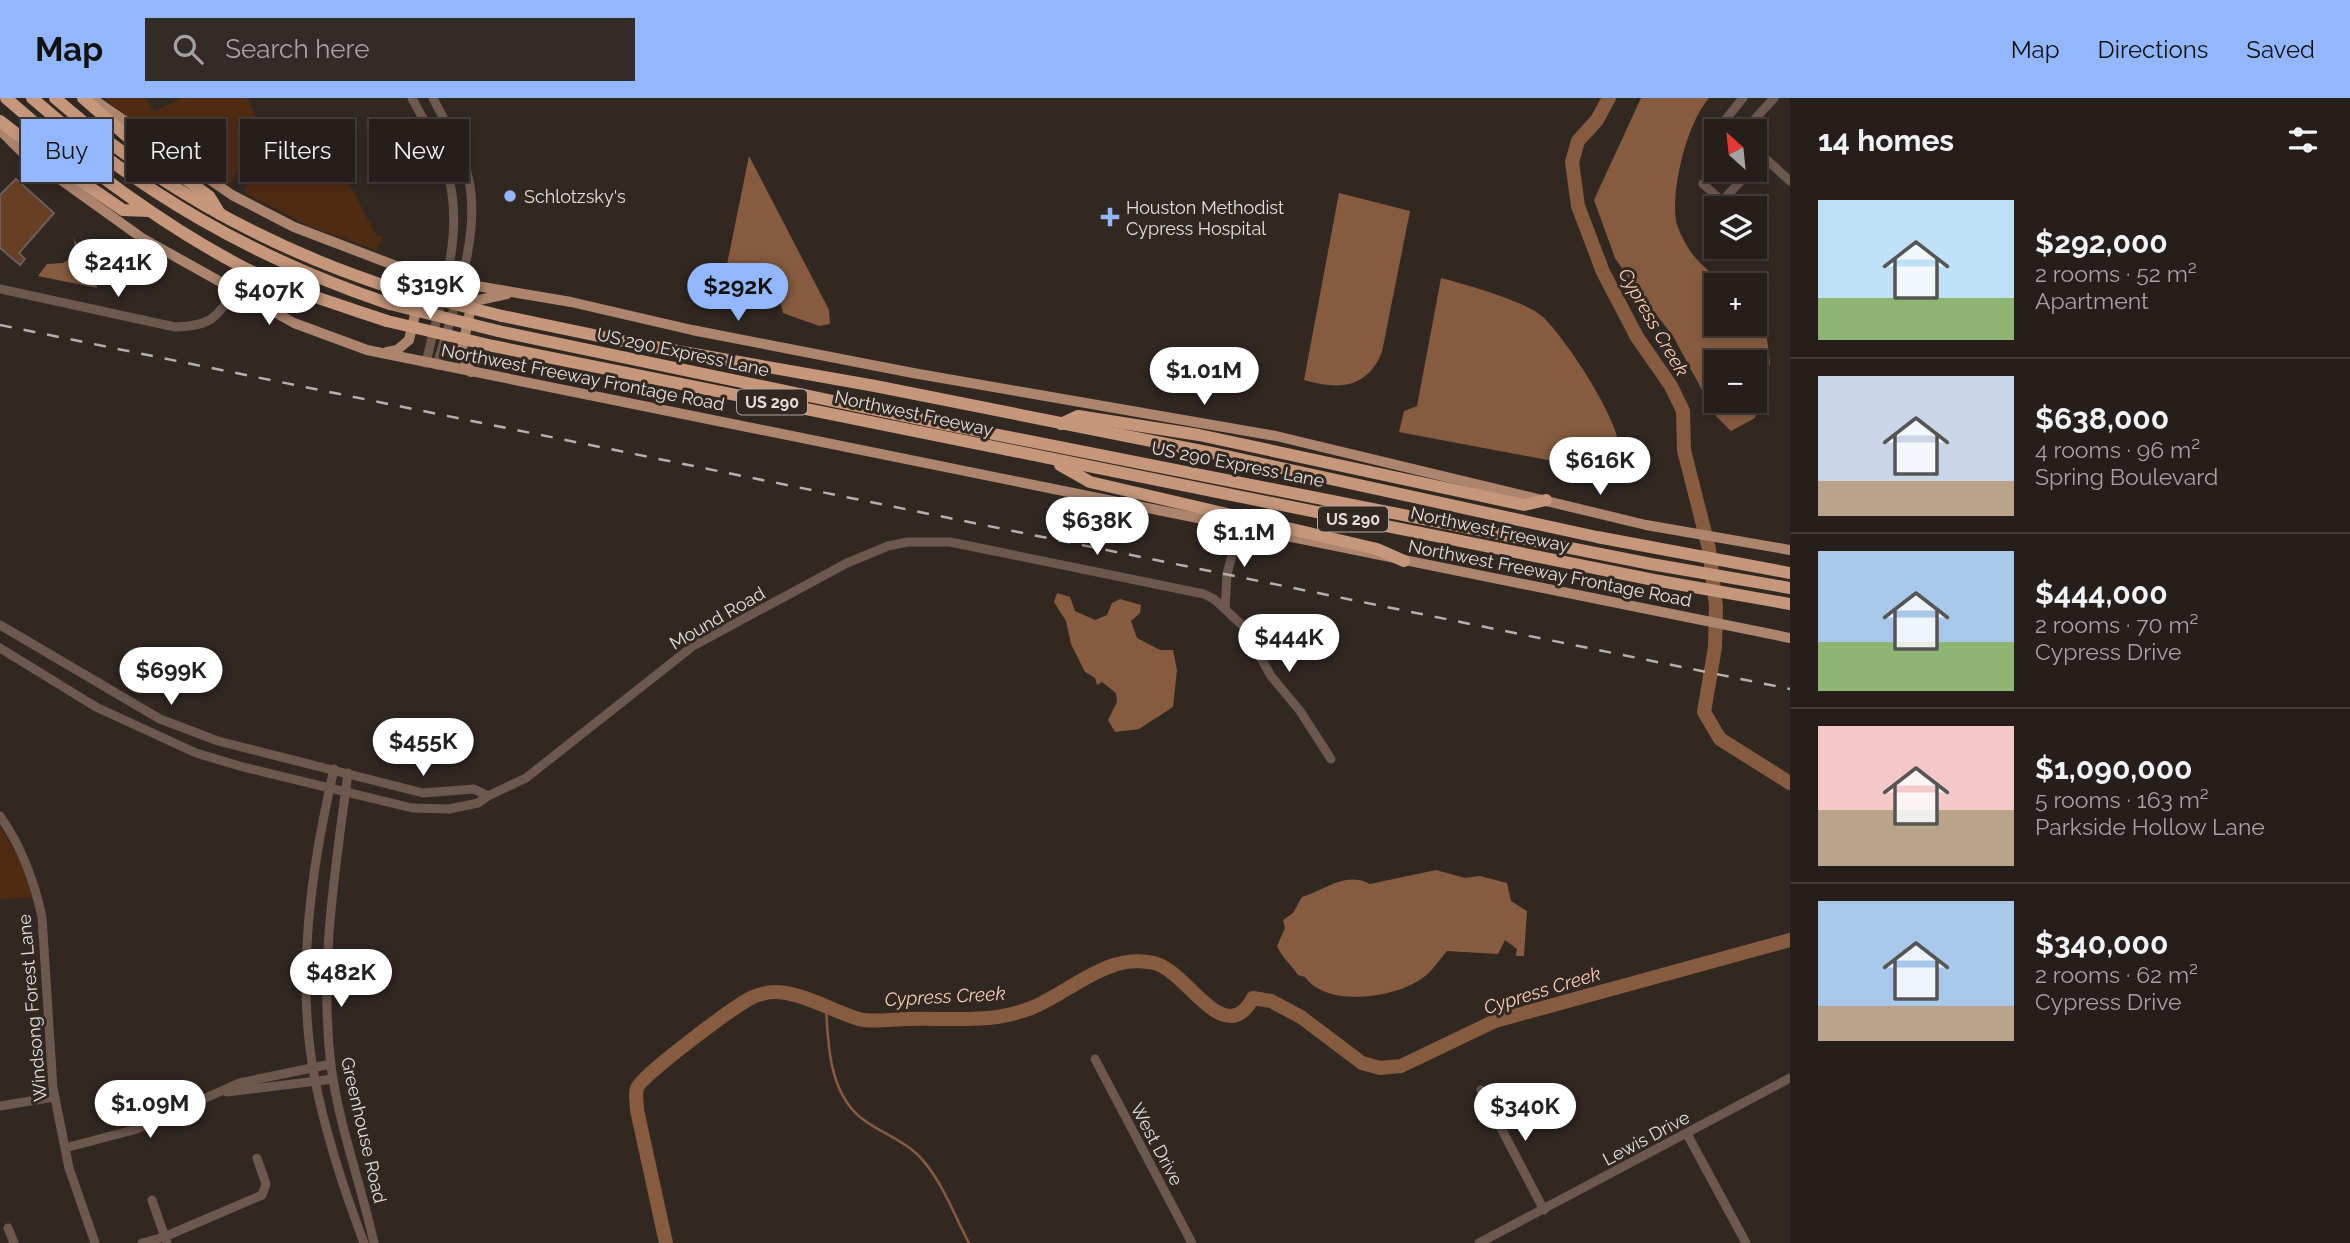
<!DOCTYPE html>
<meta charset="utf-8">
<style>
:root{--surface:#261e1a;--page:#322b27;--text:#f1f3f6;--muted:#a4a2a2;--line:#423c39;--accent:#92b7fd}
body{margin:0;font-family:Raleway,sans-serif;background:var(--page);color:var(--text);height:100vh;display:flex;flex-direction:column;font-size:26px;white-space:nowrap}
*{box-sizing:border-box;margin:0}
p{font-size:23px;color:var(--muted)}
.icon{flex:none;width:38px;height:38px;fill:none;stroke:currentColor;stroke-width:2;stroke-linecap:round;stroke-linejoin:round}
.map{position:relative;flex:1;overflow:hidden}
.sheet{display:flex;flex-direction:column;background:var(--surface);width:560px}
.sheet>*{flex:none}
.banner{position:absolute;left:21px;top:21px;width:665px;height:63px;display:flex;gap:14px}
.needle{width:46px;rotate:333deg}
.tools{position:absolute;left:1704px;top:21px;display:grid;gap:14px}
.tools a{display:grid;place-items:center;width:63px;height:63px;border-radius:0px;background:var(--surface);box-shadow:0 4px 10px #0003,0 0 0 2px var(--line);font-size:35px}
.price{position:absolute;translate:-50% -60px;padding:0 16px;border-radius:24px;background:#fff;color:#222;font-size:23px;line-height:46px;filter:drop-shadow(0 2px 4px #0008)}
.price::after{content:'';position:absolute;left:50%;top:42px;width:21px;height:16px;margin-left:-10px;background:inherit;clip-path:polygon(0 0,100% 0,50% 100%)}
.price.current{background:var(--accent);color:#111}
ul{padding:0;list-style:none}
li{display:flex;align-items:center;gap:21px;height:175px;padding:0 28px}
li+li{border-top:2px solid var(--line)}
li span{display:grid;place-items:center;flex:none;width:196px;height:140px;border-radius:0px;color:#555}
li>.icon{margin-inline-start:auto}
span .icon{width:84px;height:84px;fill:#fffc;stroke-width:1}
li b{font-size:30px}
h2{display:flex;justify-content:space-between;align-items:center;height:84px;padding:0 28px;font-size:30px}
.tag{padding:0 24px;border-radius:0px;background:var(--surface);box-shadow:0 4px 10px #0003,0 0 0 2px var(--line);font-size:24px;line-height:63px}
.tag.current{background:var(--accent);color:#111}
header{display:flex;align-items:center;gap:42px;box-sizing:border-box;height:98px;padding:0 35px;background:var(--accent);color:#111}
header strong{font-size:33px}
nav{display:flex;gap:38px;margin-inline-start:auto;font-size:24px}
.search{width:490px;height:63px;background:var(--page);display:flex;align-items:center;gap:18px;box-sizing:border-box;padding:0 24px;border-radius:0px;color:var(--muted);font-size:26px}
main{display:flex;flex:1;min-height:0}
.map>svg:first-child{display:block}
.green{fill:#4f2b13}
.water{fill:#865b40;fill-rule:evenodd}
.lines{fill:none;stroke-linecap:round;stroke-linejoin:round}
.stream{stroke:#865b40;stroke-width:2.5}
.river{stroke:#865b40;stroke-width:14}
.building{fill:#673f25;stroke:#6b5f59;stroke-width:2}
.minor{stroke:#6c584d;stroke-width:9}
.major{stroke:#ad856e;stroke-width:10}
.highway{stroke:#c6977b;stroke-width:12}
.rail{stroke:#b6afab;stroke-width:2.5;stroke-dasharray:12 12;stroke-linecap:butt}
.highway-bridge{stroke:#c6977b;stroke-width:12}
.poi-dot{fill:#92b7fd;stroke:#322822;stroke-width:2.5}
.labels{text-anchor:middle;dominant-baseline:central;stroke-width:6;stroke-linejoin:round;paint-order:stroke}
.shield{fill:#322822;stroke:#afa7a3;stroke-width:2}
.shield-label{font-size:16px;font-weight:bold;fill:#e4deda}
.poi-label{font-size:18px;fill:#e4deda;stroke:#322822;text-anchor:start}
.street-label{font-size:18px;fill:#e4deda;stroke:#322822}
.water-label{font-size:19px;font-style:italic;fill:#f9ceb5;stroke:#322822}
</style>
<header>
<strong>Map</strong>
<div class="search"><svg class="icon" aria-label="search" viewBox="0 0 24 24"><circle cx="10" cy="10" r="6"/><path d="M15 15l6 6"/></svg>Search here</div>
<nav><a>Map</a><a>Directions</a><a>Saved</a></nav>
</header>
<main>
<div class="map">
<svg width="1790" height="1145" viewBox="0 0 1790 1145">
<rect width="100%" height="100%" fill="#322822"/>
<!-- green -->
<g class="green">
<polygon points="104,0 147,0 154,14 181,0 247,0 263,32 230,86 144,33"/>
<polygon points="324,29 329,34 324,37 377,139 383,137 377,152 309,128 244,94 249,77 264,49 273,46 290,47 310,37 314,41 319,37 317,34"/>
<polygon points="0,728 25,772 34,799 0,801"/>
</g>
<!-- water -->
<g class="water">
<path d="M1641 0H1709C1687 25 1671 90 1676 123 1678 131 1683 141 1687 148 1695 163 1713 176 1724 187H1717V226H1755V216L1765 225 1770 265 1755 320 1731 333 1716 318 1673 238 1636 191 1615 160 1594 102ZM1755 264V303H1717V264Z"/>
<polygon points="749,58 829,212 830,226 819,228 783,215 779,198 723,186"/>
<path d="M1339 95 1410 113 1382 254C1367 291 1338 292 1304 282Z"/>
<polygon points="74,140 92,180 96,184 97,190 38,178 47,166 63,165 76,157"/>
<path d="M1441 180C1464 186 1528 204 1543 219 1566 241 1620 322 1620 354 1620 361 1617 369 1616 375L1399 334 1404 313 1417 308Z"/>
<polygon points="1057,495 1070,499 1075,513 1095,522 1107,517 1112,505 1120,501 1141,507 1140,515 1131,523 1137,540 1160,552 1173,552 1177,572 1173,609 1139,631 1115,634 1108,622 1117,604 1116,595 1102,584 1097,587 1095,580 1085,574 1071,546 1066,523 1054,504"/>
<path d="M1436 772 1465 780 1480 778 1507 785 1511 803 1527 813 1524 858H1516L1517 851 1505 842 1498 856 1447 853C1439 862 1432 874 1421 881 1394 900 1327 910 1305 879L1298 877C1292 868 1281 858 1277 848L1285 830 1283 822 1293 815 1302 799C1326 792 1345 773 1370 786Z"/>
</g>
<g class="lines">
<!-- stream -->
<path class="stream" d="M826 909C828 946 829 993 860 1019 878 1034 902 1041 918 1057 941 1080 954 1117 969 1145"/>
<!-- river -->
<g class="river">
<polyline points="1609,0 1597,22 1578,43 1572,64 1578,108 1603,174 1637,239 1671,288 1683,313 1684,352 1709,451 1716,508 1715,549 1704,614 1720,641 1790,685"/>
<path d="M666 1145 637 1012C637 1005 635 996 637 990 642 977 737 906 753 899 758 897 768 894 774 894 802 894 832 913 859 921 873 925 892 921 907 921 936 920 968 923 997 919 1009 917 1026 913 1038 907 1075 890 1109 855 1154 865 1188 873 1224 953 1253 900L1271 903 1301 919 1362 965 1380 970 1401 968 1495 923 1790 842"/>
</g>
</g>
<!-- building -->
<polygon class="building" points="16,81 54,115 19,155 25,161 20,167 0,150 0,97"/>
<g class="lines">
<!-- minor -->
<g class="minor">
<path d="M412 0C421 18 432 35 440 53 471 124 442 193 426 265"/>
<path d="M433 0C446 26 463 54 469 83 481 139 452 214 437 267"/>
<polyline points="1736,33 1726,21 1743,0"/>
<polyline points="1744,33 1774,0"/>
<polyline points="1755,51 1790,83"/>
<polyline points="1703,86 1730,110"/>
<polyline points="1722,103 1751,72"/>
<path d="M0 191 175 229C210 228 216 221 234 193"/>
<polyline points="1225,511 1227,476 1240,427"/>
<polyline points="0,527 160,621 218,643 423,695 474,691 488,698"/>
<polyline points="0,550 96,609 196,655 243,669 412,710 449,711 478,705 488,698 526,680 693,548 847,465 888,448 908,444 950,444 1204,496 1214,501 1243,528 1271,578 1300,613 1331,661"/>
<path d="M334 671C311 771 295 880 315 982 326 1038 344 1092 364 1145"/>
<path d="M348 675C335 773 319 869 331 968 339 1028 361 1086 374 1145"/>
<path d="M0 718C22 749 34 782 42 819L53 990 69 1070 95 1145"/>
<polyline points="1095,961 1192,1145"/>
<polyline points="1481,992 1544,1112"/>
<polyline points="227,994 333,981"/>
<polyline points="0,1008 54,999"/>
<polyline points="1687,1036 1746,1145"/>
<polyline points="65,1050 137,1031 239,985 331,966"/>
<polyline points="152,1102 167,1145"/>
<polyline points="8,1130 14,1145"/>
<polyline points="142,1145 164,1139 262,1097 266,1086 257,1060"/>
<polyline points="1479,1145 1790,980"/>
</g>
<!-- major -->
<g class="major">
<polyline points="93,1 232,97 294,129 404,171 459,185 571,204 692,232 913,275 1276,338 1646,427 1790,452"/>
<polyline points="0,32 22,54 142,140 294,225 367,252 1790,540"/>
<polyline points="387,254 397,252 409,242 421,191 416,180 407,173"/>
<polyline points="471,274 461,256 471,209 479,202 507,196"/>
</g>
<!-- highway -->
<g class="highway">
<path d="M6 0C77 63 153 121 237 166 284 191 337 206 387 223"/>
<path d="M32 0C141 95 253 160 390 206"/>
<path d="M55 0C154 87 270 151 395 191"/>
<polyline points="83,0 130,41 209,98 220,116"/>
<polyline points="0,23 53,64 123,112 149,113"/>
<polyline points="502,218 632,245 875,288 1212,355 1597,439 1790,475"/>
<polyline points="498,233 943,326 1651,466 1790,490"/>
<polyline points="493,248 1654,482 1790,506"/>
<polyline points="1061,326 1078,318 1199,337 1524,407 1546,402"/>
<polyline points="1060,367 1090,384 1377,451 1404,463"/>
</g>
<!-- rail -->
<polyline class="rail" points="0,227 1790,591"/>
<!-- highway-bridge -->
<g class="highway-bridge">
<polyline points="395,191 502,218"/>
<polyline points="390,206 498,233"/>
<polyline points="387,223 493,248"/>
</g>
</g>
<!-- markers -->
<g class="poi-dot">
<circle cx="510" cy="98" r="7"/>
<path d="M1106.5 108.5h7v7h7v7h-7v7h-7v-7h-7v-7h7z"/>
</g>
<g class="labels">
<!-- shield labels -->
<g class="shield">
<rect x="737" y="291.5" width="70" height="25" rx="5"/>
<rect x="1318" y="408.5" width="70" height="25" rx="5"/>
</g>
<g class="shield-label">
<text x="772" y="304">US 290</text>
<text x="1353" y="421">US 290</text>
</g>
<!-- poi labels -->
<g class="poi-label">
<text x="524" y="98">Schlotzsky's</text>
<text x="1126" y="109">Houston Methodist<tspan x="1126" dy="21">Cypress Hospital</tspan></text>
</g>
<!-- street labels -->
<g class="street-label">
<text transform="translate(683 254) rotate(12)">US 290 Express Lane</text>
<text transform="translate(583 279) rotate(11)">Northwest Freeway Frontage Road</text>
<text transform="translate(914 315) rotate(12)">Northwest Freeway</text>
<text transform="translate(1238 366) rotate(11)">US 290 Express Lane</text>
<text transform="translate(1490 431) rotate(12)">Northwest Freeway</text>
<text transform="translate(1550 475) rotate(11)">Northwest Freeway Frontage Road</text>
<text transform="translate(717 520) rotate(-30)">Mound Road</text>
<text transform="translate(32 910) rotate(-95)">Windsong Forest Lane</text>
<text transform="translate(364 1032) rotate(77)">Greenhouse Road</text>
<text transform="translate(1646 1040) rotate(-28)">Lewis Drive</text>
<text transform="translate(1157 1046) rotate(62)">West Drive</text>
</g>
<!-- water labels -->
<g class="water-label">
<text transform="translate(1654 224) rotate(60)">Cypress Creek</text>
<text transform="translate(1542 892) rotate(-17)">Cypress Creek</text>
<text transform="translate(945 898) rotate(-3)">Cypress Creek</text>
</g>
</g>
</svg>
<div class="tools">
<a><svg class="needle" viewBox="-14 -14 28 28"><path d="M0-13l5 13h-10z" fill="#e53935"/><path d="M0 13l5-13h-10z" fill="#a4a2a2"/></svg></a>
<a><svg class="icon" aria-label="layers" viewBox="0 0 24 24"><path d="M12 4l9 5-9 5-9-5zM3 14l9 5 9-5"/></svg></a>
<a>+</a>
<a>−</a>
</div>
<b class="price" style="left:118px;top:201px">$241K</b>
<b class="price" style="left:430px;top:223px">$319K</b>
<b class="price current" style="left:738px;top:225px">$292K</b>
<b class="price" style="left:269px;top:229px">$407K</b>
<b class="price" style="left:1204px;top:309px">$1.01M</b>
<b class="price" style="left:1600px;top:399px">$616K</b>
<b class="price" style="left:1097px;top:459px">$638K</b>
<b class="price" style="left:1244px;top:471px">$1.1M</b>
<b class="price" style="left:1289px;top:576px">$444K</b>
<b class="price" style="left:171px;top:609px">$699K</b>
<b class="price" style="left:423px;top:680px">$455K</b>
<b class="price" style="left:341px;top:911px">$482K</b>
<b class="price" style="left:150px;top:1042px">$1.09M</b>
<b class="price" style="left:1525px;top:1045px">$340K</b>
<div class="banner">
<a class="tag current">Buy</a>
<a class="tag">Rent</a>
<a class="tag">Filters</a>
<a class="tag">New</a>
</div>
</div>
<section class="sheet">
<h2>14 homes<svg class="icon" aria-label="filters" viewBox="0 0 24 24"><path d="M4 7h16M4 17h16"/><circle cx="9" cy="7" r="2"/><circle cx="15" cy="17" r="2"/></svg></h2>
<ul>
<li><span style="background:linear-gradient(#bfe0f5 70%,#8fb573 0)"><svg class="icon" aria-label="home" viewBox="0 0 24 24"><path d="M3 11l9-7 9 7M6 9v11h12V9"/></svg></span><div><b>$292,000</b><p>2 rooms · 52 m²</p><p>Apartment</p></div></li>
<li><span style="background:linear-gradient(#c9d6e8 75%,#b9a48a 0)"><svg class="icon" aria-label="home" viewBox="0 0 24 24"><path d="M3 11l9-7 9 7M6 9v11h12V9"/></svg></span><div><b>$638,000</b><p>4 rooms · 96 m²</p><p>Spring Boulevard</p></div></li>
<li><span style="background:linear-gradient(#a9c7e8 65%,#8fb573 0)"><svg class="icon" aria-label="home" viewBox="0 0 24 24"><path d="M3 11l9-7 9 7M6 9v11h12V9"/></svg></span><div><b>$444,000</b><p>2 rooms · 70 m²</p><p>Cypress Drive</p></div></li>
<li><span style="background:linear-gradient(#f6c9c9 60%,#b9a48a 0)"><svg class="icon" aria-label="home" viewBox="0 0 24 24"><path d="M3 11l9-7 9 7M6 9v11h12V9"/></svg></span><div><b>$1,090,000</b><p>5 rooms · 163 m²</p><p>Parkside Hollow Lane</p></div></li>
<li><span style="background:linear-gradient(#a9c7e8 75%,#b9a48a 0)"><svg class="icon" aria-label="home" viewBox="0 0 24 24"><path d="M3 11l9-7 9 7M6 9v11h12V9"/></svg></span><div><b>$340,000</b><p>2 rooms · 62 m²</p><p>Cypress Drive</p></div></li>
</ul>
</section>
</main>
